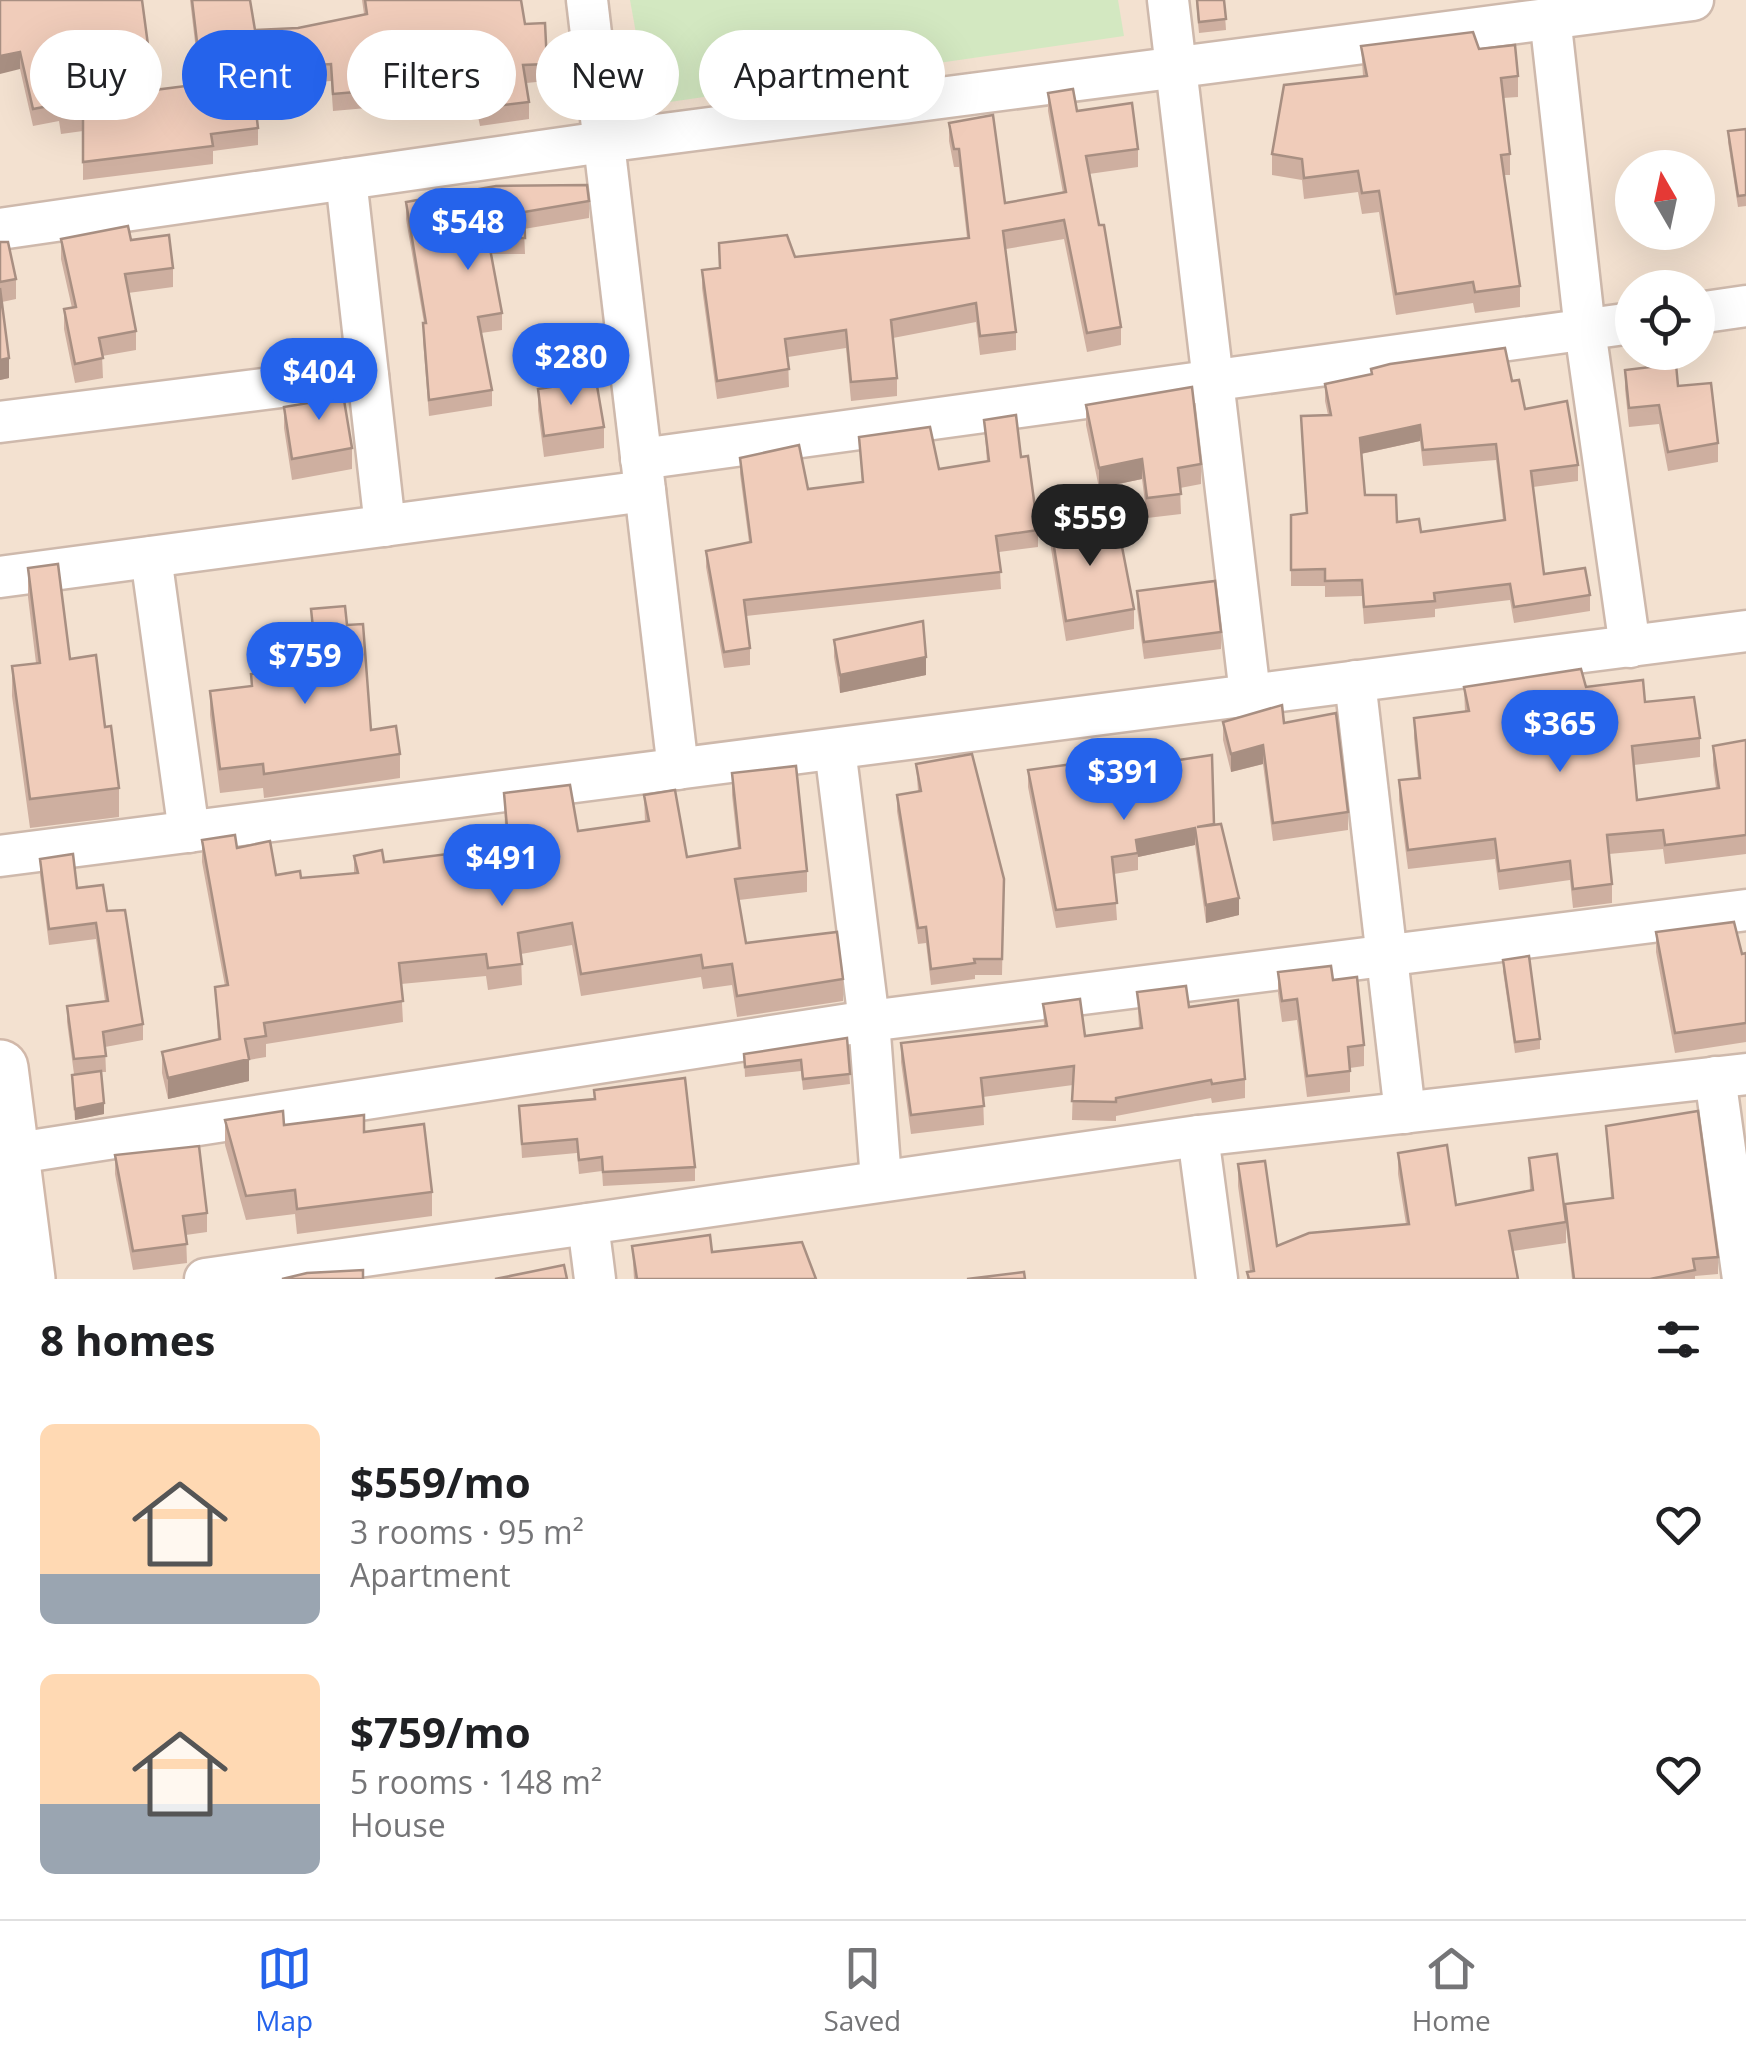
<!DOCTYPE html>
<meta charset="utf-8">
<style>
:root{--surface:#fff;--page:#f2f2f2;--text:#202124;--muted:#757577;--line:#e0e0e0;--accent:#2563eb}
body{margin:0;font-family:"Open Sans",sans-serif;background:var(--page);color:var(--text);height:100vh;display:flex;flex-direction:column;font-size:38px;white-space:nowrap}
*{box-sizing:border-box;margin:0}
p{font-size:32px;color:var(--muted)}
.icon{flex:none;width:55px;height:55px;fill:none;stroke:currentColor;stroke-width:2;stroke-linecap:round;stroke-linejoin:round}
.map{position:relative;height:1279px;overflow:hidden}
.side{display:flex;flex-direction:column;background:var(--surface);flex:1}
.side>*{flex:none}
.guide{position:absolute;left:30px;top:30px;width:1000px;height:90px;display:flex;gap:20px}
.needle{width:65px;rotate:351deg}
.buttons{position:absolute;left:1615px;top:150px;display:grid;gap:20px}
.buttons a{display:grid;place-items:center;width:100px;height:100px;border-radius:50%;background:var(--surface);box-shadow:0 10px 40px #0002;font-size:50px}
.price{position:absolute;translate:-50% -85px;padding:0 22px;border-radius:35px;background:var(--accent);color:#fff;font-size:32px;line-height:65px;filter:drop-shadow(0 2px 5px #0008)}
.price::after{content:'';position:absolute;left:50%;top:60px;width:30px;height:22px;margin-left:-15px;background:inherit;clip-path:polygon(0 0,100% 0,50% 100%)}
.price.active{background:#222;color:#fff}
ul{padding:0;list-style:none}
li{display:flex;align-items:center;gap:30px;height:250px;padding:0 40px}
li span{display:grid;place-items:center;flex:none;width:280px;height:200px;border-radius:15px;color:#555}
li>.icon{margin-inline-start:auto}
span .icon{width:120px;height:120px;fill:#fffc;stroke-width:1}
li b{font-size:42px}
h2{display:flex;justify-content:space-between;align-items:center;height:120px;padding:0 40px;font-size:42px}
.chip{padding:0 35px;border-radius:45px;background:var(--surface);box-shadow:0 10px 40px #0002;font-size:35px;line-height:90px}
.chip.active{background:var(--accent);color:#fff}
.tab-bar{display:flex;justify-content:space-around;align-items:center;height:140px;border-top:2px solid var(--line);background:var(--surface);font-size:28px;color:var(--muted)}
.tab-bar a{display:grid;justify-items:center;gap:5px}
.tab-bar .active{color:var(--accent)}
.map>svg:first-child{display:block}
.residential{fill:#f3e1d0;fill-rule:evenodd}
.grass{fill:#d3e8c1}
.lines{fill:none;stroke-linecap:round;stroke-linejoin:round}
.street-casing{stroke:#ceb9ac;stroke-width:45}
.secondary-casing{stroke:#d1b8a9;stroke-width:60}
.street{stroke:#fff;stroke-width:40}
.secondary{stroke:#fff;stroke-width:55}
.wall{fill:#ceafa0;fill-rule:evenodd}
.shaded-wall{fill:#a88f82}
.building{fill:#f0ccba;stroke:#a88f82;stroke-width:2.5;fill-rule:evenodd}
</style>
<div class="map">
<svg width="1746" height="1279" viewBox="0 0 1746 1279">
<rect width="100%" height="100%" fill="#fbf0e2"/>
<!-- residential -->
<path class="residential" d="M0 0H1746V1279H0ZM1632 168H1698V232H1632ZM1632 288H1698V352H1632Z"/>
<!-- grass -->
<polygon class="grass" points="630,0 1118,0 1124,36 649,105"/>
<g class="lines">
<!-- street casing -->
<g class="street-casing">
<g id="street">
<polyline points="587,0 678,769"/>
<polyline points="1168,0 1250,694"/>
<polyline points="1550,17 1585,330 1630,647"/>
<polyline points="346,179 385,526"/>
<polyline points="0,229 603,142 1693,0"/>
<polyline points="1698,313 1746,306"/>
<polyline points="0,422 368,376"/>
<polyline points="641,459 1632,323"/>
<polyline points="151,557 189,832"/>
<polyline points="0,577 645,491"/>
<polyline points="1355,681 1405,1113"/>
<polyline points="835,749 869,1021 881,1180"/>
<polyline points="0,856 1746,631"/>
<polyline points="1715,1077 1743,1279"/>
<polyline points="1198,1136 1217,1279"/>
<polyline points="11,1154 869,1021 1746,910"/>
<polyline points="588,1224 595,1279"/>
<polyline points="205,1279 1198,1136 1746,1074"/>
</g>
</g>
<!-- secondary casing -->
<g class="secondary-casing">
<polyline id="secondary" points="0,1068 27,1279"/>
</g>
<!-- street -->
<use href="#street" class="street"/>
<!-- secondary -->
<use href="#secondary" class="secondary"/>
</g>
<!-- wall -->
<g class="wall">
<polygon points="0,0 154,90 200,84 190,0 250,0 255,30 298,28 364,14 362,0 521,0 525,24 547,64 547,81 526,83 529,102 529,119 480,126 468,68 366,74 367,108 333,111 331,81 253,87 258,128 258,145 213,151 213,164 83,180 83,131 61,134 59,121 33,126 20,69"/>
<polygon points="1196,0 1224,0 1226,30 1199,33"/>
<polygon points="1361,46 1479,49 1518,76 1518,97 1503,98 1510,154 1510,175 1504,175 1520,286 1520,307 1475,313 1473,303 1396,315 1379,212 1362,214 1358,192 1304,199 1302,180 1272,175 1272,154 1363,76"/>
<polygon points="1048,93 1138,149 1138,167 1089,174 1121,327 1121,345 1087,352 1064,239 1006,249 1016,332 1016,350 980,355 976,322 893,338 897,378 897,396 851,401 846,348 788,357 789,387 717,399 702,288 702,270 719,268 719,243 795,257 967,238 959,167 954,167 949,141 949,123 1005,203 1063,193 1048,111"/>
<polygon points="1746,129 1746,206 1738,207 1728,142 1728,131"/>
<polygon points="589,201 589,218 524,229 525,254 491,254 502,313 502,330 481,333 492,390 492,406 429,416 423,340 424,323 406,219 406,202"/>
<polygon points="61,239 131,240 173,268 173,287 128,293 136,331 136,350 102,356 103,378 75,383 64,329 64,309 72,308 61,259"/>
<polygon points="0,242 16,279 16,299 2,302 9,378 0,380"/>
<path d="M1371 369 1512 381 1525 409 1578 465V481L1533 487 1544 574 1590 595V611L1514 623 1510 600 1435 609V617L1364 624 1362 596 1325 597V586H1291V515L1306 513 1301 416 1328 415 1325 401V384L1371 375ZM1420 441 1423 466 1496 460 1503 520 1421 532 1397 522 1365 495 1361 454Z"/>
<polygon points="1625,370 1678,386 1718,443 1718,462 1668,471 1659,424 1629,427 1625,389"/>
<polygon points="311,386 352,448 352,469 292,480 284,428 284,407 311,402"/>
<polygon points="538,389 604,427 604,448 544,457 538,410"/>
<polygon points="1086,405 1201,464 1201,484 1180,488 1181,514 1147,518 1142,479 1099,488 1086,425"/>
<polygon points="984,420 1021,457 1038,530 1038,547 999,552 1001,589 746,616 750,648 750,665 724,668 706,567 706,551 749,542 740,474 740,458 808,489 862,482 859,437 939,469 987,462"/>
<polygon points="1049,516 1083,533 1134,609 1134,629 1066,641 1049,536"/>
<polygon points="28,568 70,659 105,727 119,788 119,817 30,828 12,696 12,666 36,663 28,597"/>
<polygon points="1137,591 1221,632 1221,649 1144,659 1137,608"/>
<polygon points="311,609 347,625 371,730 400,754 400,778 264,798 263,788 220,793 210,715 210,691 251,686 251,674 301,668 300,629 311,628"/>
<polygon points="834,640 926,675 840,693 834,657"/>
<polygon points="1464,687 1586,687 1645,702 1700,738 1700,757 1634,765 1637,800 1716,788 1713,765 1713,746 1746,740 1746,854 1665,864 1663,849 1609,854 1612,884 1612,903 1573,908 1570,880 1499,890 1495,859 1408,869 1399,800 1399,780 1418,778 1414,738 1414,718 1465,712"/>
<polygon points="1223,722 1284,723 1348,812 1348,830 1273,841 1263,764 1231,772 1223,740"/>
<polygon points="916,764 1004,879 1002,975 975,975 975,979 931,985 926,943 918,944 897,811 897,795 918,791"/>
<polygon points="1126,768 1214,825 1239,915 1206,923 1195,845 1138,857 1138,870 1114,874 1117,920 1056,928 1028,787 1028,770"/>
<polygon points="732,773 807,871 807,892 739,900 746,943 843,979 843,1001 737,1017 732,985 703,989 701,977 581,996 572,945 521,954 522,985 488,990 486,976 401,984 403,1022 266,1044 266,1057 249,1060 249,1081 168,1099 162,1073 162,1052 218,1039 215,987 225,986 202,862 202,840 237,848 276,875 301,878 354,873 354,856 384,862 470,851 470,833 505,828 504,793 578,831 645,822 644,795 687,857 738,849 732,795"/>
<polygon points="40,859 107,911 143,1024 143,1040 105,1047 106,1072 101,1072 104,1114 75,1120 72,1085 72,1075 74,1074 67,1022 67,1006 105,1001 96,939 49,945 40,875"/>
<polygon points="1656,932 1742,954 1746,953 1746,1042 1675,1053 1656,952"/>
<polygon points="1503,960 1540,1039 1540,1049 1515,1053 1503,971"/>
<polygon points="1278,972 1333,980 1364,1045 1364,1066 1350,1068 1350,1092 1307,1097 1297,1020 1282,1022 1278,993"/>
<polygon points="1137,992 1189,1007 1245,1079 1245,1098 1212,1103 1211,1098 1116,1116 1116,1121 1072,1120 1073,1085 983,1097 984,1125 911,1134 901,1062 901,1043 1044,1026 1043,1004 1085,1036 1139,1028"/>
<polygon points="847,1038 850,1084 803,1090 801,1071 745,1077 744,1054"/>
<polygon points="594,1090 695,1167 695,1181 603,1186 602,1171 579,1174 577,1153 522,1158 519,1106 594,1099"/>
<polygon points="225,1120 364,1132 432,1192 432,1216 297,1234 295,1214 246,1220 225,1145"/>
<polygon points="1606,1126 1718,1257 1718,1274 1695,1276 1695,1279 1572,1279 1566,1226 1566,1243 1513,1251 1518,1279 1247,1279 1247,1272 1250,1271 1238,1186 1238,1164 1277,1246 1406,1224 1398,1174 1398,1153 1456,1205 1530,1190 1529,1158 1565,1218 1565,1204 1611,1198"/>
<polygon points="115,1155 207,1213 207,1232 186,1235 187,1263 133,1270 115,1174"/>
<polygon points="632,1246 712,1252 816,1279 634,1279"/>
</g>
<!-- shaded-wall -->
<g class="shaded-wall">
<polygon points="20,52 20,69 0,74 0,56"/>
<polygon points="9,358 9,378 0,380 0,360"/>
<polygon points="1420,425 1420,441 1360,454 1360,438"/>
<polygon points="1142,459 1142,479 1099,488 1099,468"/>
<polygon points="926,657 926,675 840,693 840,675"/>
<polygon points="1263,745 1263,764 1231,772 1231,754"/>
<polygon points="1195,828 1195,845 1138,857 1136,840"/>
<polygon points="1239,898 1239,915 1206,923 1206,905"/>
<polygon points="249,1059 249,1081 168,1099 168,1078"/>
<polygon points="104,1103 104,1114 75,1120 75,1109"/>
</g>
<!-- building -->
<g class="building">
<polygon points="0,0 142,0 154,90 202,84 192,0 250,0 255,30 298,28 367,14 365,0 521,0 525,24 545,23 547,64 523,65 529,102 480,108 468,51 364,57 367,91 333,94 331,64 251,69 258,128 211,134 213,146 83,162 83,113 61,116 59,104 33,109 20,52 0,56"/>
<polygon points="1197,0 1224,0 1226,19 1199,22"/>
<polygon points="1473,32 1479,49 1515,45 1518,76 1501,78 1510,154 1501,155 1520,286 1475,292 1473,282 1396,294 1379,191 1362,193 1358,171 1304,178 1302,159 1272,154 1284,85 1367,76 1361,46"/>
<polygon points="1073,89 1077,111 1132,103 1138,149 1086,156 1099,225 1104,225 1121,327 1087,333 1064,220 1003,231 1016,332 980,336 976,303 891,320 897,378 851,382 846,330 785,339 789,369 717,381 702,270 720,268 719,243 787,235 795,257 969,238 959,149 954,149 949,123 993,115 1005,203 1066,192 1048,93"/>
<polygon points="1746,129 1746,195 1738,196 1728,131"/>
<polygon points="587,185 589,201 524,212 525,238 488,238 502,313 478,317 492,390 429,400 423,323 426,323 406,202 496,186"/>
<polygon points="128,226 131,240 169,235 173,268 125,274 136,331 99,338 103,358 75,364 64,309 76,307 61,239"/>
<polygon points="0,242 8,242 16,279 0,282"/>
<polygon points="0,288 9,358 0,360"/>
<path d="M1505 348 1512 381 1519 380 1525 409 1567 401 1578 465 1531 471 1544 574 1585 568 1590 595 1514 607 1510 584 1434 593 1435 601 1364 607 1362 580 1325 581V569L1291 570V515L1307 513 1301 416 1331 415 1325 384 1372 374 1371 369 1390 364ZM1420 425 1423 450 1496 444 1505 520 1421 532 1419 519 1397 522 1396 495H1365L1360 438Z"/>
<polygon points="1676,364 1678,386 1711,383 1718,443 1668,452 1659,405 1629,408 1625,370"/>
<polygon points="596,380 604,427 544,436 538,389"/>
<polygon points="341,382 352,448 292,459 284,407 314,402 311,386"/>
<polygon points="1192,387 1201,464 1178,468 1181,494 1147,498 1142,459 1099,468 1086,405"/>
<polygon points="1016,415 1021,457 1028,456 1038,530 996,536 1001,572 744,600 750,648 724,652 706,551 751,542 740,458 799,445 808,489 863,482 859,437 930,427 939,469 989,461 984,420"/>
<polygon points="1080,512 1083,533 1118,526 1134,609 1066,621 1049,516"/>
<polygon points="58,564 70,659 96,655 105,727 111,726 119,788 30,799 12,666 40,663 28,568"/>
<polygon points="1215,581 1221,632 1144,642 1137,591"/>
<polygon points="345,606 347,625 363,624 371,730 396,726 400,754 264,774 263,764 220,769 210,691 252,686 251,674 303,668 300,629 313,628 311,609"/>
<polygon points="923,621 926,657 840,675 834,640"/>
<polygon points="1581,669 1586,687 1643,680 1645,702 1694,697 1700,738 1632,746 1637,800 1719,788 1713,746 1746,740 1746,835 1665,845 1663,830 1607,835 1612,884 1573,889 1570,861 1499,871 1495,839 1408,850 1399,780 1420,778 1414,718 1469,711 1464,687"/>
<polygon points="1282,705 1284,723 1336,713 1348,812 1273,823 1263,745 1231,754 1223,722"/>
<polygon points="972,754 1004,879 1002,959 974,959 975,963 931,969 926,927 918,928 897,795 921,791 916,764"/>
<polygon points="1212,755 1214,824 1197,827 1221,824 1239,898 1206,905 1195,828 1136,840 1138,853 1112,857 1117,903 1056,910 1028,770 1125,757 1126,768"/>
<polygon points="796,766 807,871 735,879 746,943 837,932 843,979 737,996 732,964 703,968 701,955 581,974 572,923 518,933 522,964 488,968 486,954 399,963 403,1001 264,1023 266,1036 245,1039 249,1059 168,1078 162,1052 220,1039 215,987 228,985 202,840 235,835 237,848 270,841 276,875 300,871 301,878 358,873 354,856 382,850 384,862 472,851 470,833 507,827 504,793 570,785 578,831 649,821 644,795 675,790 687,857 740,848 732,773"/>
<polygon points="73,854 77,888 103,885 107,911 125,910 143,1024 103,1032 106,1056 74,1059 67,1006 108,1001 96,923 49,929 40,859"/>
<polygon points="1734,922 1742,954 1746,953 1746,1023 1675,1033 1656,932"/>
<polygon points="1529,956 1540,1039 1515,1042 1503,960"/>
<polygon points="1331,966 1333,980 1357,977 1364,1045 1348,1047 1350,1071 1307,1076 1297,999 1282,1001 1278,972"/>
<polygon points="1186,986 1189,1007 1238,1000 1245,1079 1212,1084 1211,1080 1116,1098 1116,1102 1072,1101 1074,1066 981,1078 984,1106 911,1115 901,1043 1047,1026 1043,1004 1080,999 1085,1036 1142,1028 1137,992"/>
<polygon points="847,1038 850,1074 803,1079 801,1060 745,1067 744,1054"/>
<polygon points="101,1071 104,1103 75,1109 72,1075"/>
<polygon points="685,1078 695,1167 603,1172 602,1157 579,1160 577,1139 522,1144 519,1106 595,1099 594,1090"/>
<polygon points="283,1111 284,1125 364,1115 364,1132 424,1124 432,1192 297,1209 295,1190 246,1196 225,1120"/>
<polygon points="1698,1111 1718,1257 1693,1259 1695,1270 1650,1279 1574,1279 1565,1204 1613,1198 1606,1126"/>
<polygon points="1447,1145 1456,1205 1533,1190 1529,1158 1557,1154 1566,1222 1509,1231 1518,1279 1249,1279 1247,1272 1254,1271 1238,1164 1265,1161 1277,1246 1309,1233 1409,1224 1398,1153"/>
<polygon points="199,1146 207,1213 183,1216 187,1244 133,1251 115,1155"/>
<polygon points="710,1235 712,1252 802,1242 816,1279 637,1279 632,1246"/>
<polygon points="564,1265 567,1279 495,1279"/>
<polygon points="363,1270 363,1279 282,1279 307,1273"/>
<polygon points="1024,1272 1025,1279 967,1279"/>
</g>
</svg>
<div class="buttons">
<a><svg class="needle" viewBox="-14 -14 28 28"><path d="M0-13l5 13h-10z" fill="#e53935"/><path d="M0 13l5-13h-10z" fill="#757577"/></svg></a>
<a><svg class="icon" aria-label="locate" viewBox="0 0 24 24"><circle cx="12" cy="12" r="6"/><path d="M12 2v4M12 18v4M2 12h4M18 12h4"/></svg></a>
</div>
<b class="price" style="left:468px;top:273px">$548</b>
<b class="price" style="left:571px;top:408px">$280</b>
<b class="price" style="left:319px;top:423px">$404</b>
<b class="price active" style="left:1090px;top:569px">$559</b>
<b class="price" style="left:305px;top:707px">$759</b>
<b class="price" style="left:1560px;top:775px">$365</b>
<b class="price" style="left:1124px;top:823px">$391</b>
<b class="price" style="left:502px;top:909px">$491</b>
<div class="guide">
<a class="chip">Buy</a>
<a class="chip active">Rent</a>
<a class="chip">Filters</a>
<a class="chip">New</a>
<a class="chip">Apartment</a>
</div>
</div>
<section class="side">
<h2>8 homes<svg class="icon" aria-label="filters" viewBox="0 0 24 24"><path d="M4 7h16M4 17h16"/><circle cx="9" cy="7" r="2"/><circle cx="15" cy="17" r="2"/></svg></h2>
<ul>
<li><span style="background:linear-gradient(#ffd9b3 75%,#9aa5b1 0)"><svg class="icon" aria-label="home" viewBox="0 0 24 24"><path d="M3 11l9-7 9 7M6 9v11h12V9"/></svg></span><div><b>$559/mo</b><p>3 rooms · 95 m²</p><p>Apartment</p></div><svg class="icon" aria-label="heart" viewBox="0 0 24 24"><path d="M12 20l-8-8c-3-5 5-10 8-4 3-6 11-1 8 4z"/></svg></li>
<li><span style="background:linear-gradient(#ffd9b3 65%,#9aa5b1 0)"><svg class="icon" aria-label="home" viewBox="0 0 24 24"><path d="M3 11l9-7 9 7M6 9v11h12V9"/></svg></span><div><b>$759/mo</b><p>5 rooms · 148 m²</p><p>House</p></div><svg class="icon" aria-label="heart" viewBox="0 0 24 24"><path d="M12 20l-8-8c-3-5 5-10 8-4 3-6 11-1 8 4z"/></svg></li>
</ul>
</section>
<nav class="tab-bar">
<a class="active"><svg class="icon" aria-label="map" viewBox="0 0 24 24"><path d="M3 6l6-2 6 2 6-2v14l-6 2-6-2-6 2zM9 4v14M15 6v14"/></svg>Map</a>
<a><svg class="icon" aria-label="saved" viewBox="0 0 24 24"><path d="M7 4h10v16l-5-4-5 4z"/></svg>Saved</a>
<a><svg class="icon" aria-label="home" viewBox="0 0 24 24"><path d="M3 11l9-7 9 7M6 9v11h12V9"/></svg>Home</a>
</nav>
